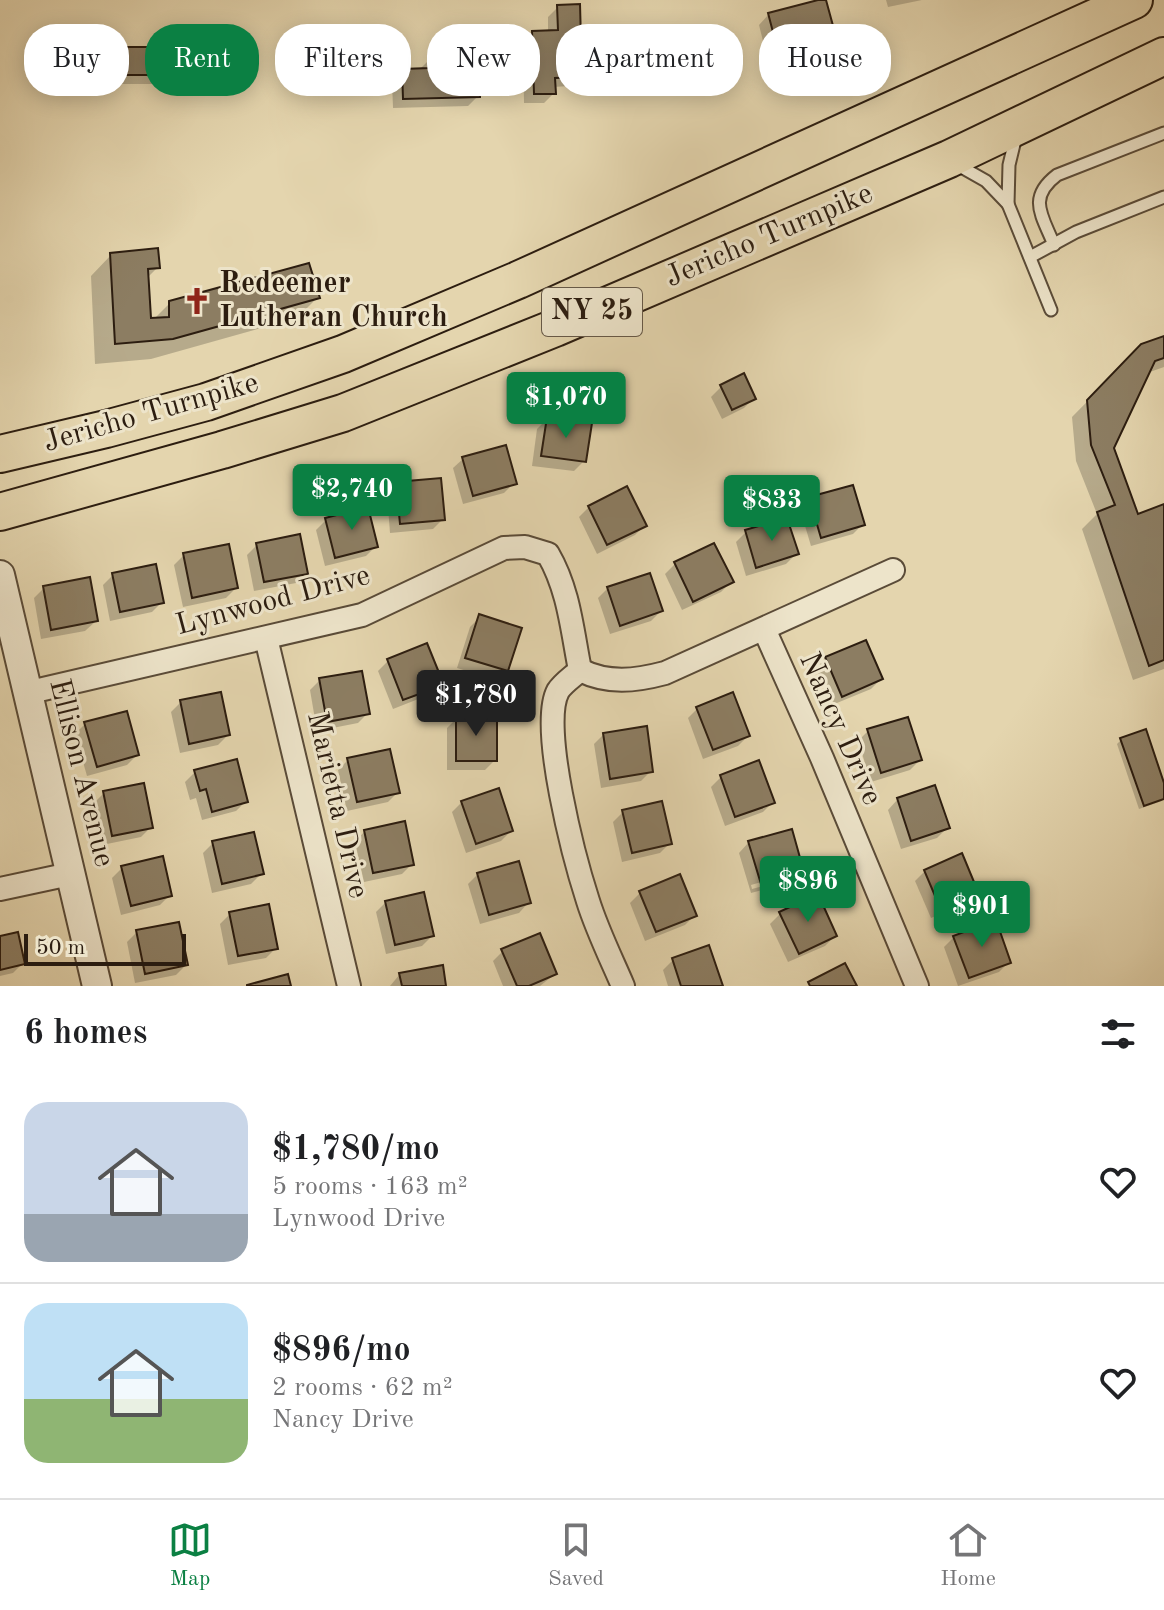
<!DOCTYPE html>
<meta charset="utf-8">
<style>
:root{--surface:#fff;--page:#f6f6f6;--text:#202124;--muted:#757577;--line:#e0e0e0;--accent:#0b8043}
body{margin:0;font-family:"Old Standard TT",serif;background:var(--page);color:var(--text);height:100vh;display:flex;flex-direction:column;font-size:30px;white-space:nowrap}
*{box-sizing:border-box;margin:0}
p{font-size:26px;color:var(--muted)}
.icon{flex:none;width:44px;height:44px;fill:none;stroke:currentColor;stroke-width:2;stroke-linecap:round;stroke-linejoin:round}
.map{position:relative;height:986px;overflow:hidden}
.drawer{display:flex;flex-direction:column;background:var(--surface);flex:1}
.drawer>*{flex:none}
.top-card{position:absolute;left:24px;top:24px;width:1116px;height:72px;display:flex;gap:16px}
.scale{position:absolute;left:24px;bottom:20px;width:162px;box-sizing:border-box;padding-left:8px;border:4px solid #2c1d10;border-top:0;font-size:22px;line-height:28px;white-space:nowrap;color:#2c1d10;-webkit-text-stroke:6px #ede4ca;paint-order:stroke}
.price{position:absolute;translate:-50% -68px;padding:0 18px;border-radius:8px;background:var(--accent);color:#fff;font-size:26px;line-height:52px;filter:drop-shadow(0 2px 4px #0008)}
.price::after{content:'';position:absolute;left:50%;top:48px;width:24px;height:18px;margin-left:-12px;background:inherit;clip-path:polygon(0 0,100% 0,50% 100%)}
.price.selected{background:#222;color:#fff}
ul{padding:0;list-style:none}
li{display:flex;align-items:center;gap:24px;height:200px;padding:0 24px}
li+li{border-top:2px solid var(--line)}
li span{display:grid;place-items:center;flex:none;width:224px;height:160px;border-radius:24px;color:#555}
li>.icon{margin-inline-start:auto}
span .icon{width:96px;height:96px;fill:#fffc;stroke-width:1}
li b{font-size:34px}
h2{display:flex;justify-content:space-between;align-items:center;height:96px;padding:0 24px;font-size:34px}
.pill{padding:0 28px;border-radius:32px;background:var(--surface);box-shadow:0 4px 20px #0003;font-size:28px;line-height:72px}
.pill.selected{background:var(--accent);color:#fff}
.tab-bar{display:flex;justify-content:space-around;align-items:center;height:112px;border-top:2px solid var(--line);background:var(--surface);font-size:22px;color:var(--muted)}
.tab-bar a{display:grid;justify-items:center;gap:4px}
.tab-bar .selected{color:var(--accent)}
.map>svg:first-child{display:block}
.shadow{fill:#0003;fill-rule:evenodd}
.building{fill:#8c7d62;stroke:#2c1d10;stroke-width:2}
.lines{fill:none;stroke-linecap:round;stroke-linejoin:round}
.service-casing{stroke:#5a4b38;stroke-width:15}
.minor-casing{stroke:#5a4b38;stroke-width:26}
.tertiary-casing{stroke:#5a4b38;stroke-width:32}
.primary-casing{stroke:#2c1d10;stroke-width:40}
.service{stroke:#ede4ca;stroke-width:11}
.minor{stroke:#ede4ca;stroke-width:22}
.tertiary{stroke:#ede4ca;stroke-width:28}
.primary{stroke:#e4d5ae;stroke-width:36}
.labels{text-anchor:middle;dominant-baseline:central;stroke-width:6;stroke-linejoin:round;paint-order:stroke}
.shield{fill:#ede4ca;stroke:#665948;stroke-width:2}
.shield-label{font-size:28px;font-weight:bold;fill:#2c1d10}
.street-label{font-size:30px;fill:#2c1d10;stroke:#ede4ca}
.poi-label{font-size:30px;font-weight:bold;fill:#2c1d10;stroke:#ede4ca;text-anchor:start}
</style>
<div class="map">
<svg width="1164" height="986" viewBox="0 0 1164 986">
<rect width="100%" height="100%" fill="#e4d5ae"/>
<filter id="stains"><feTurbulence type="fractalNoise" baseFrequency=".0025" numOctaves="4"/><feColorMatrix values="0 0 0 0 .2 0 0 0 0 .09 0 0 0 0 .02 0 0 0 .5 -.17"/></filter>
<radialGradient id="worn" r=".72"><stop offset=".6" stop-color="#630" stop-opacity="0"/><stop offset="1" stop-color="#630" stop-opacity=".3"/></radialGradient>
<!-- shadow -->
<g class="shadow">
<polygon points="824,0 832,32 822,42 808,46 805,35 764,45 759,25 769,14"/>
<polygon points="886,0 922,0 888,7"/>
<polygon points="558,7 580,76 570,86 553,87 554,93 544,103 524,103 523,43 533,33 548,32 548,17"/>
<polygon points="635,46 718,65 708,75 630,88 625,57"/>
<polygon points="87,49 163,74 153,84 77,84 77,59"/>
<polygon points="430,59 450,70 478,96 468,106 393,108 392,81 403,71 420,69"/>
<polygon points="111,255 158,267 146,279 149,320 153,320 170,303 317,298 297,318 151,359 95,364 91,276"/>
<polygon points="1164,338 1164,367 1147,373 1112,448 1137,516 1164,506 1164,669 1133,680 1082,529 1097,514 1076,461 1072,417 1142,346"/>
<polygon points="721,387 754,398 744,408 722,419 711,397"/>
<polygon points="547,419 584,461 574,471 532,466 537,429"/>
<polygon points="464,458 514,483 504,493 463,504 453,468"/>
<polygon points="397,484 443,519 433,529 390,533 387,494"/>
<polygon points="810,499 863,524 853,534 811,546 800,509"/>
<polygon points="589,507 645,525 635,535 597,554 579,517"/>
<polygon points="326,520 376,546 366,556 325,566 316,530"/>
<polygon points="746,532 796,554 786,564 746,576 736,542"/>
<polygon points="257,545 306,573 296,583 254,591 247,555"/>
<polygon points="714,545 731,582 721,592 682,610 665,574 675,564"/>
<polygon points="184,555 236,588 226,598 183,607 174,565"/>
<polygon points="113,575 162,602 152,612 110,621 103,585"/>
<polygon points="44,588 96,621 85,631 41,639 34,598"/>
<polygon points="608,588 661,611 651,621 610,634 598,598"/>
<polygon points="480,617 506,670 496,680 457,668 470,627"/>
<polygon points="826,658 881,679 871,689 832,705 816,668"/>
<polygon points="388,661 441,684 431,694 393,709 378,671"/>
<polygon points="320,680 368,713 358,723 317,731 310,690"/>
<polygon points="181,702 228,735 218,745 180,753 171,712"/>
<polygon points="698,708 748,736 738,746 703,759 688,718"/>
<polygon points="457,718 495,760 485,770 447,770 447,728"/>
<polygon points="85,724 137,755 127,765 87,776 75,734"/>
<polygon points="868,731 920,760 910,770 871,782 858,741"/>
<polygon points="604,734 651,771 641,781 601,788 594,744"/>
<polygon points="1121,740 1164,789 1162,801 1139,809 1117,744"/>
<polygon points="348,760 398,792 388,802 347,811 338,770"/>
<polygon points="195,772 246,801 236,811 202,820 196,798 190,800 185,782"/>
<polygon points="721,777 773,802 763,812 725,826 711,787"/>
<polygon points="104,793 151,827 141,837 102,845 94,803"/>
<polygon points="898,799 947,828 937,838 901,849 888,810"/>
<polygon points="462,802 511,831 501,841 466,853 452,812"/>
<polygon points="623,812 670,843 660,853 622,862 613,822"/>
<polygon points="365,831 412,864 402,874 364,882 355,842"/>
<path d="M749 842 802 872 792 882 751 893 739 853ZM793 873V878L752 889 751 885Z"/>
<polygon points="213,843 261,874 251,884 212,893 203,853"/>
<polygon points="122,868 170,895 160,905 121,915 112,878"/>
<polygon points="925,871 976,893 966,903 931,918 915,881"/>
<polygon points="478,874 529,902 519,913 480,924 468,884"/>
<polygon points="640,893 695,915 685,925 645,941 630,903"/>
<polygon points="386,902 432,936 422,946 386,954 376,912"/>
<polygon points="230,914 276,948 266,958 228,965 220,924"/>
<polygon points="780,914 835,936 825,946 788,962 770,924"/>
<polygon points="137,932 186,965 176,975 135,983 127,942"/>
<polygon points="954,937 1009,962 999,972 958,986 944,947"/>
<polygon points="0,938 23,963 13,973 0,976"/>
<polygon points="503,951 555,974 540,986 503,986 493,961"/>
<polygon points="673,960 720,986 668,986 663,970"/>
<polygon points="400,974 444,986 390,986"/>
</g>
<!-- building -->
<g class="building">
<polygon points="818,0 826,0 835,33 818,37 815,26 774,36 768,13"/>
<polygon points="580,4 582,77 555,78 556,94 534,94 532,31 558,30 557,5"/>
<polygon points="714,31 720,66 640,79 634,45"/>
<rect x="86" y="47" width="79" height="28"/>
<polygon points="452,56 452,68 479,67 480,97 403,99 402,69 430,68 430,57"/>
<polygon points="158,248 160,268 148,269 151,318 169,317 169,301 309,263 320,298 173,339 115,344 110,253"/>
<polygon points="1164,336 1164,358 1155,361 1114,448 1138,514 1164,504 1164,660 1149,666 1097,512 1115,505 1091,445 1087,400 1141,344"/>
<polygon points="744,373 756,399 732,410 720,385"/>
<polygon points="547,417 592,423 586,462 541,456"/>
<polygon points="506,445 517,484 473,496 462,457"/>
<polygon points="441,478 445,520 400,524 396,482"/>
<polygon points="853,485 865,525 821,538 809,497"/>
<polygon points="627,486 647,526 607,545 588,506"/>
<polygon points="368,507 378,547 335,558 325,518"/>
<polygon points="787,518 799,554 756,568 745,530"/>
<polygon points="300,534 308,574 264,582 256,543"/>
<polygon points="714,543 734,582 693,602 674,562"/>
<polygon points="229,544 238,588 192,598 183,553"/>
<polygon points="156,564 164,603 120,612 112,573"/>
<polygon points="650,573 663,611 620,626 607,587"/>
<polygon points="90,577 98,621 51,630 43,586"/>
<polygon points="479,614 522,628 508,671 465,658"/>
<polygon points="866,640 883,679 842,697 825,657"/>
<polygon points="427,643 444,685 403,700 387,659"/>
<polygon points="362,671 370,714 327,722 319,678"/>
<polygon points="221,692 230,735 189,744 180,700"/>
<polygon points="733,692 750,736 713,750 696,707"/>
<polygon points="127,711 139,755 97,767 84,722"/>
<rect x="456" y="716" width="41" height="45"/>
<polygon points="908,717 922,760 881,773 867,729"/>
<polygon points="647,726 653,772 610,779 603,733"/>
<polygon points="1146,729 1164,783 1164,799 1144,806 1120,738"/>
<polygon points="390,749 400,793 357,802 347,758"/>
<polygon points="237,759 248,802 212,812 206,789 200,791 194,770"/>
<polygon points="759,760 775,803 735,817 720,775"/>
<polygon points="144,783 153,828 112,836 103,791"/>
<polygon points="935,785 950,828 911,841 897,798"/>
<polygon points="499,788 513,831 476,844 461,801"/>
<polygon points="662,801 672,844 632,853 622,810"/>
<polygon points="405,821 414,865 373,873 364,830"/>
<polygon points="792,829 804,872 761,884 748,841"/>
<polygon points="254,832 264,874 222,884 212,841"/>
<polygon points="962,853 979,894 941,910 924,870"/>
<polygon points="163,856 172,896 131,906 121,866"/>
<polygon points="519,861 531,903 489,915 477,873"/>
<polygon points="680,874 697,916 656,932 639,891"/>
<polygon points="424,892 434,936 395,945 385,901"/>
<polygon points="818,894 837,936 799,954 779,912"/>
<polygon points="269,904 278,949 238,956 229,912"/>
<polygon points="996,920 1011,963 969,978 953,936"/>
<polygon points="179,922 188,965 145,974 136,930"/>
<polygon points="18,932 25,964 0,970 0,936"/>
<polygon points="540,933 557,974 529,986 517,986 501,949"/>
<polygon points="709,945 723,986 681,986 672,958"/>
<polygon points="845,963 857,986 810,986 808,982"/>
<polygon points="443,965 446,986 402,986 399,973"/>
<polygon points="288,974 291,986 247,986 247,985"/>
</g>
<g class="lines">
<!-- service casing -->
<g class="service-casing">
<g id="service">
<polyline points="956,164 986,181 1008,204 1009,165 1016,136"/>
<polyline points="1008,204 1051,310"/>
<path d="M1054 245C1042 215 1027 198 1057 175L1164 133"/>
<polyline points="1030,257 1076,232 1164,197"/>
</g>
</g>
<!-- minor casing -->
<g class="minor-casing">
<g id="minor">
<polyline points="764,629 822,758 917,986"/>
<polyline points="266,638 349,986"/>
<path d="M580 670C608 684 635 681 665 673L893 570"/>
<path d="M580 670C574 676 563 683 558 691 539 726 575 861 588 901 597 930 611 958 623 986"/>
<path d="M26 693 362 615 504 548 525 547 548 554C569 590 572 630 580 670"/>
<polyline points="0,889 70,874"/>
</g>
</g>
<!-- tertiary casing -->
<g class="tertiary-casing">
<polyline id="tertiary" points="0,575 97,986"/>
</g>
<!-- primary casing -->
<g class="primary-casing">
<g id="primary">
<polyline points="0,454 106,429 206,402 343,354 518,280 1134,0"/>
<polyline points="0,512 222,450 343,413 555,328 949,159 1164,56"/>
</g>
</g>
<!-- service -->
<use href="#service" class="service"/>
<!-- minor -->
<use href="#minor" class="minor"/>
<!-- tertiary -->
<use href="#tertiary" class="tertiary"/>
<!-- primary -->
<use href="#primary" class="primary"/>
</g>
<!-- icons -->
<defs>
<g id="church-bare" transform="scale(2.16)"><path d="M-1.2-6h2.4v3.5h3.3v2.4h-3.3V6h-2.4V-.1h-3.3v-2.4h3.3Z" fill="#8f2418" stroke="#ede4ca" stroke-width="2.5" paint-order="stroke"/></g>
</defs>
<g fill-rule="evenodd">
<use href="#church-bare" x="197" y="301"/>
</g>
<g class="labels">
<!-- shield labels -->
<rect class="shield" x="542" y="288" width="100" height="48" rx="6"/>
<g class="shield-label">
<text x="592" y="312">NY 25</text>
</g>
<!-- street labels -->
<g class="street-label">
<text transform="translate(769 236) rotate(-23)">Jericho Turnpike</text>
<text transform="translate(151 413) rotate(-16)">Jericho Turnpike</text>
<text transform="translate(273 601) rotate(-15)">Lynwood Drive</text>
<text transform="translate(840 729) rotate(66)">Nancy Drive</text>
<text transform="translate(81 773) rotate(76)">Ellison Avenue</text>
<text transform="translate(337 805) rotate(77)">Marietta Drive</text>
</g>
<!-- poi labels -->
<g class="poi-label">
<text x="219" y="284">Redeemer<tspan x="219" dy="34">Lutheran Church</tspan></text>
</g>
</g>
<rect width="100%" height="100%" filter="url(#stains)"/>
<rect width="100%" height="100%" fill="url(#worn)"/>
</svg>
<div class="scale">50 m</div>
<b class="price" style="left:566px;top:440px">$1,070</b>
<b class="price" style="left:352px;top:532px">$2,740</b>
<b class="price" style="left:772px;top:543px">$833</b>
<b class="price selected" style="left:476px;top:738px">$1,780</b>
<b class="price" style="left:808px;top:924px">$896</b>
<b class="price" style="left:982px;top:949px">$901</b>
<div class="top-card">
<a class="pill">Buy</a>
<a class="pill selected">Rent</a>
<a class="pill">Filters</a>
<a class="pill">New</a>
<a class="pill">Apartment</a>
<a class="pill">House</a>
</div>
</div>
<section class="drawer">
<h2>6 homes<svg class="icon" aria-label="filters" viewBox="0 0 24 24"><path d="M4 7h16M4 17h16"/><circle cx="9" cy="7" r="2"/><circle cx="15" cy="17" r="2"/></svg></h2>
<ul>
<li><span style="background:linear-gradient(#c9d6e8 70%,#9aa5b1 0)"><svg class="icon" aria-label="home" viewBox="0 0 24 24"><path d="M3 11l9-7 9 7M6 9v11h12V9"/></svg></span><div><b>$1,780/mo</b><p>5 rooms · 163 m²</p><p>Lynwood Drive</p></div><svg class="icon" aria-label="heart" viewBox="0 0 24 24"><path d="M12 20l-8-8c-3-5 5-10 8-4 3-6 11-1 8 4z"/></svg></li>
<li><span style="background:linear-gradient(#bfe0f5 60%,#8fb573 0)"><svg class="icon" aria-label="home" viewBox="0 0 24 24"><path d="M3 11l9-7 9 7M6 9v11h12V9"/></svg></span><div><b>$896/mo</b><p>2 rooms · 62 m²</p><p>Nancy Drive</p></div><svg class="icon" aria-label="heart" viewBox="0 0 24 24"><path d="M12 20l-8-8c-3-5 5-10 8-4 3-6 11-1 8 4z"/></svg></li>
</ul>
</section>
<nav class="tab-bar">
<a class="selected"><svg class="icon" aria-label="map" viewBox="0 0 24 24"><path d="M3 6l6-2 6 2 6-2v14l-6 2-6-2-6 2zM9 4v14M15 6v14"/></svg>Map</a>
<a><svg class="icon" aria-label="saved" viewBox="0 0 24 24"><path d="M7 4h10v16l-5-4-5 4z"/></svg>Saved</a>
<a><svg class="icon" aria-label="home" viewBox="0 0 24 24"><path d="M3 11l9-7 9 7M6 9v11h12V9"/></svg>Home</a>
</nav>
